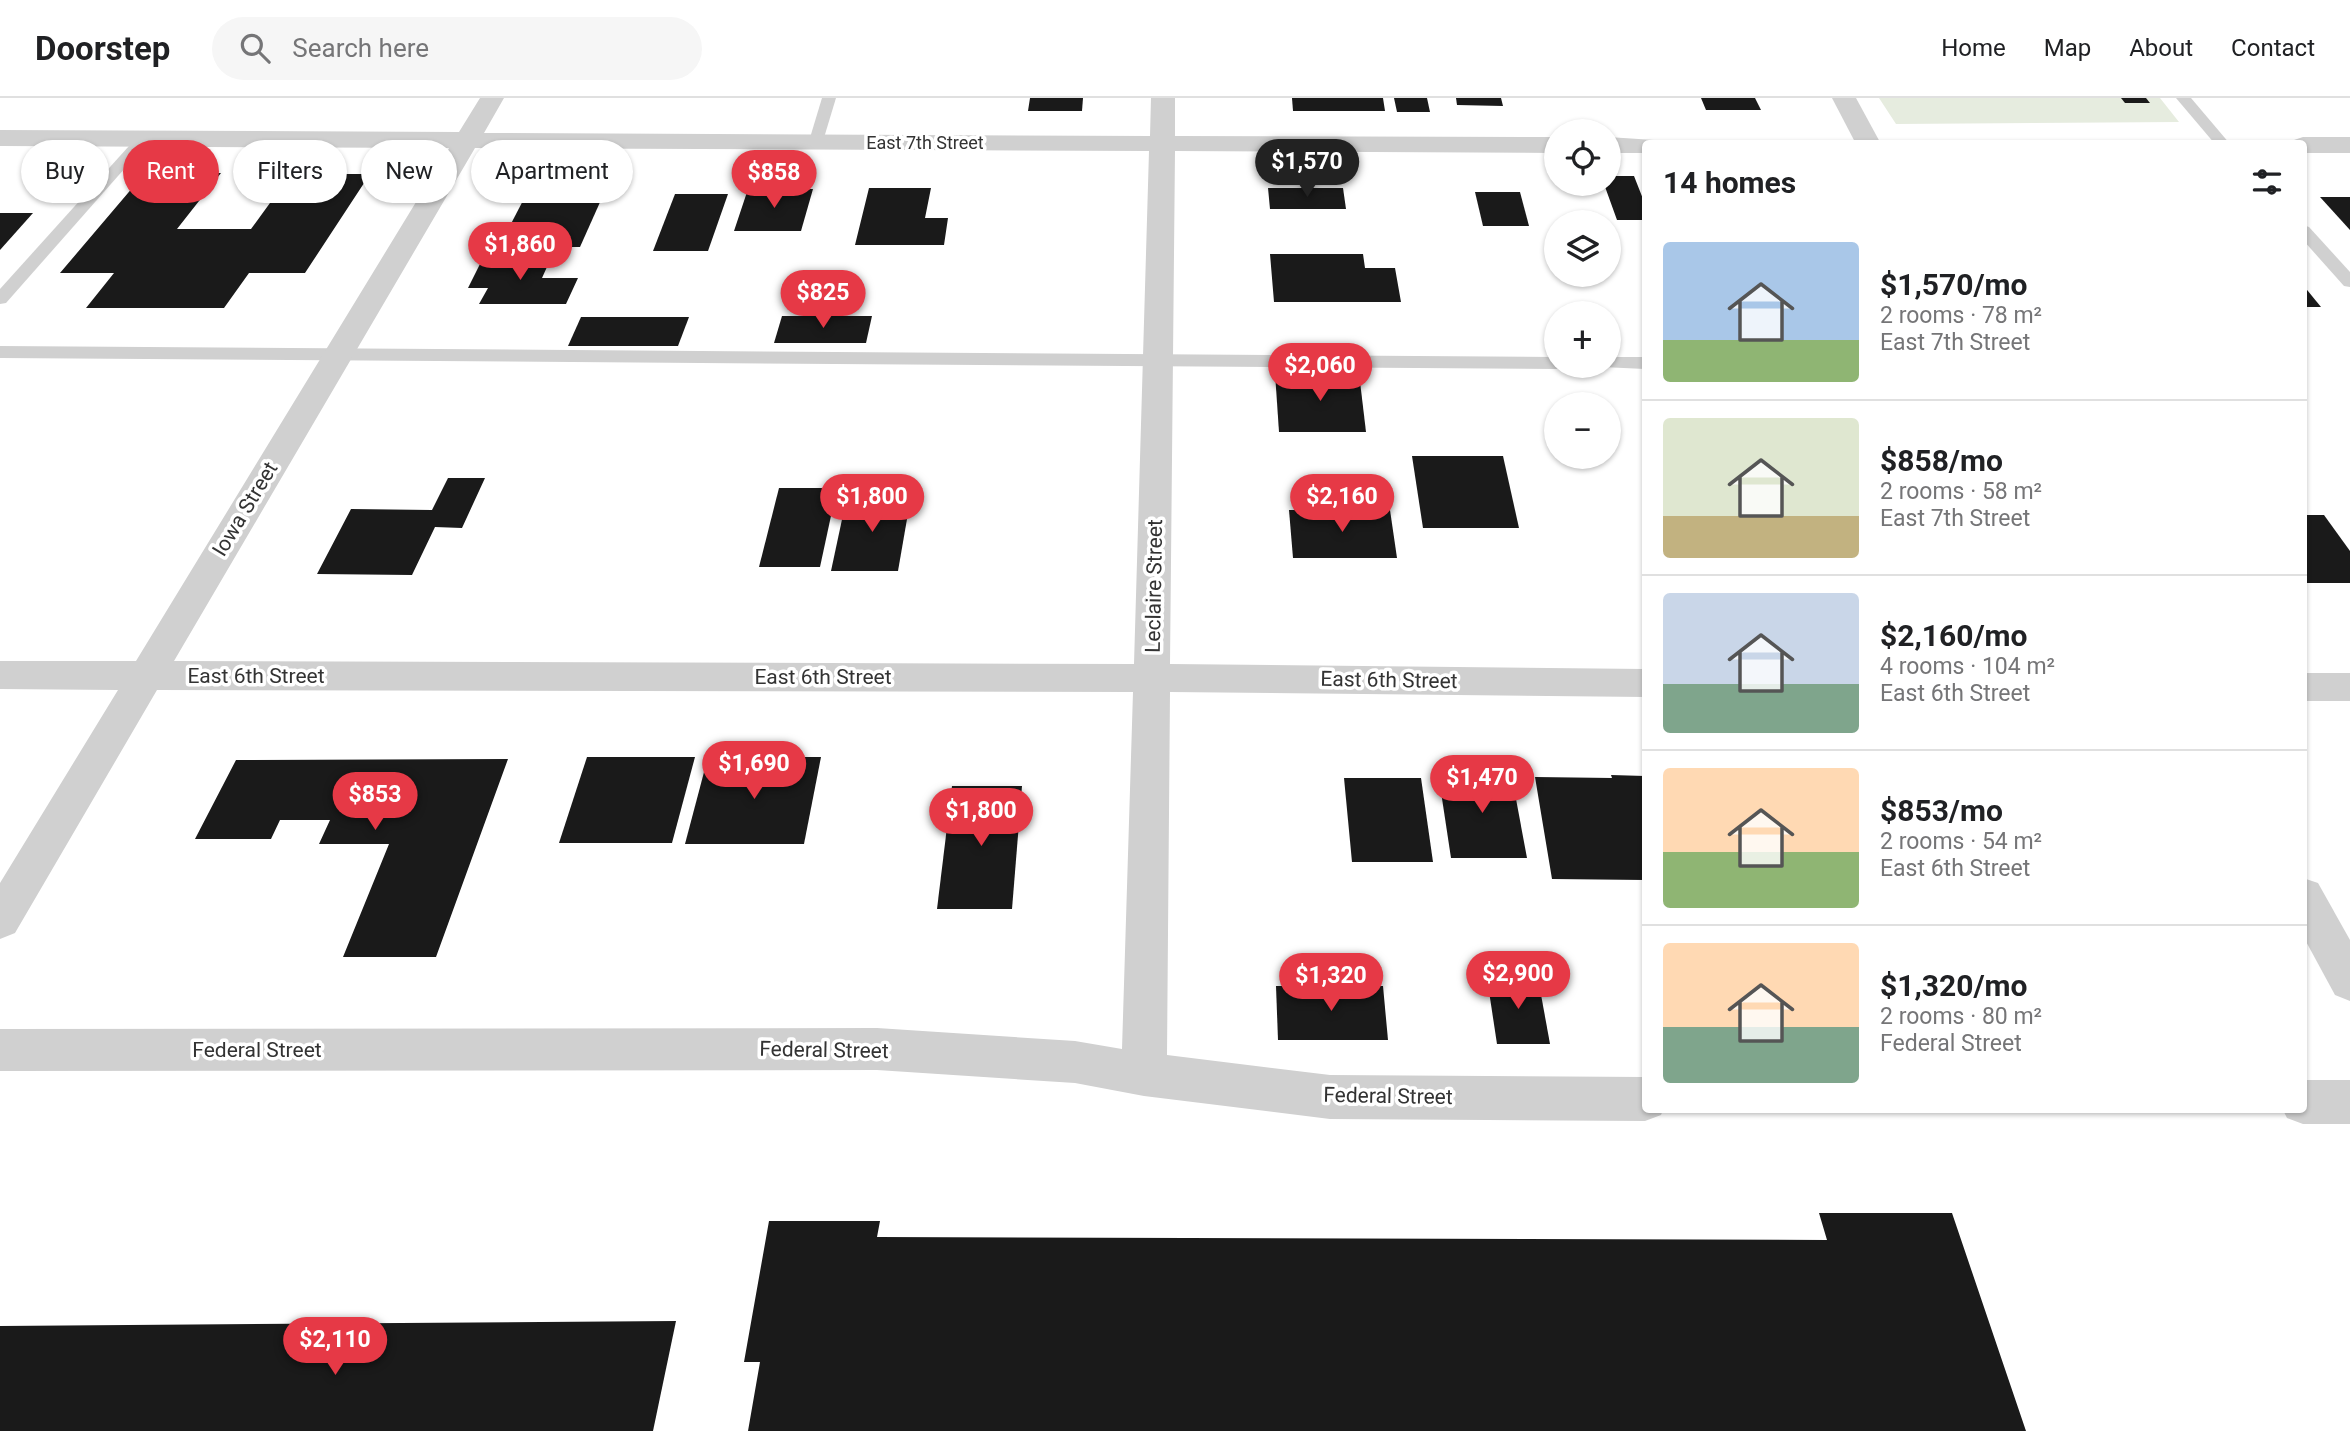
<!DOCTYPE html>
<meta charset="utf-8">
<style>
:root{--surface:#fff;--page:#f6f6f6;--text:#202124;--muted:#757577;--line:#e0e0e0;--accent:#e63946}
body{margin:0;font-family:Roboto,sans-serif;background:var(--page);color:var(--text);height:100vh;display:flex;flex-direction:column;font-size:26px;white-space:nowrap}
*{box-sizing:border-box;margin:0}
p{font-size:23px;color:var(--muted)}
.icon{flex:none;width:38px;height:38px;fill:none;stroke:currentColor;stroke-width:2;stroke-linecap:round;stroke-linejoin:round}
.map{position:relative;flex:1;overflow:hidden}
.sheet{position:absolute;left:1642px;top:42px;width:665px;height:973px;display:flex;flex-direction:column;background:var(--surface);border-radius:7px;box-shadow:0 2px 5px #0004}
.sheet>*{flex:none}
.guide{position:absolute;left:21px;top:42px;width:665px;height:63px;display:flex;gap:14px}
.fabs{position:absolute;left:1544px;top:21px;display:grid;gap:14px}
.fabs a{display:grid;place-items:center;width:77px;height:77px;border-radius:50%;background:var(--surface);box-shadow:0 2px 5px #0004;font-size:35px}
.price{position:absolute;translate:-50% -60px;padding:0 16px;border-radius:24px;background:var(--accent);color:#fff;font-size:23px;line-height:46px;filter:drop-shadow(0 2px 4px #0008)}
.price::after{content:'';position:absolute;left:50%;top:42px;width:21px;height:16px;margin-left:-10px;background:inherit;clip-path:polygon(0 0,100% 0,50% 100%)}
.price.on{background:#222;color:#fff}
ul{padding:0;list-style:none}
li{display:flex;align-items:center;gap:21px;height:175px;padding:0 21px}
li+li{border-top:2px solid var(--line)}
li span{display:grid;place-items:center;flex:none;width:196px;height:140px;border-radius:7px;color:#555}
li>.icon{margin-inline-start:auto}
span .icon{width:84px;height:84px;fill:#fffc;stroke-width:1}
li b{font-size:30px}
h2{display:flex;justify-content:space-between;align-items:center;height:84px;padding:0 21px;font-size:30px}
.tag{padding:0 24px;border-radius:32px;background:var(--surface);box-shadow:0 2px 5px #0004;font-size:24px;line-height:63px}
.tag.on{background:var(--accent);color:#fff}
header{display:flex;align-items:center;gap:42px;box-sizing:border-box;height:98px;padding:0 35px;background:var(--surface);border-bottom:2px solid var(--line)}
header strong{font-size:33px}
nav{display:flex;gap:38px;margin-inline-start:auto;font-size:24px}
.search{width:490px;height:63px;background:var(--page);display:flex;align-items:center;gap:18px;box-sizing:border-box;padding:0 24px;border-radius:38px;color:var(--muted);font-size:26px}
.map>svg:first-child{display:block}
.green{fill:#e6ecdf}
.building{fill:#1a1a1a}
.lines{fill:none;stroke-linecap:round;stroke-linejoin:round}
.service{fill:#d0d0d0;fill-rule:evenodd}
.minor{fill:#d0d0d0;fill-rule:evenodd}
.labels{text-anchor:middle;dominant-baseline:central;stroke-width:7;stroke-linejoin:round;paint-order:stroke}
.far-street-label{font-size:18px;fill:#333;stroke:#fff}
.street-label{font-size:21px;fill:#333;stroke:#fff}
</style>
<header>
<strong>Doorstep</strong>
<div class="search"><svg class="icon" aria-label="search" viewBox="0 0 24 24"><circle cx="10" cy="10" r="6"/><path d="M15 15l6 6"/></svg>Search here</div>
<nav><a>Home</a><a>Map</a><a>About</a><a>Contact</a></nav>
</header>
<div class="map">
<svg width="2350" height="1333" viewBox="0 0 2350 1333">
<rect width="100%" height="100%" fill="#fff"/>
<!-- green -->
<polygon class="green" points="1879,0 2160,0 2179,24 1896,26"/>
<!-- building -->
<g class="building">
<polygon points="1030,0 1083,0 1082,13 1028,13"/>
<polygon points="1292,0 1383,0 1385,13 1293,13"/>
<polygon points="1394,0 1427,0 1430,14 1397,14"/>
<polygon points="1456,0 1501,0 1503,8 1457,7"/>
<polygon points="1701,0 1755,0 1761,12 1706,12"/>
<polygon points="2121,0 2146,0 2150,5 2125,5"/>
<polygon points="145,75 221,75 177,131 251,131 291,76 370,76 305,175 249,175 224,210 86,210 114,175 60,175"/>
<polygon points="1608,78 1634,78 1645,106 1645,122 1617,122 1604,86 1608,86"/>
<polygon points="869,90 931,90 925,120 948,120 944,147 855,147"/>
<polygon points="1268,90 1343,90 1346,111 1270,111"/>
<polygon points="748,91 813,91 801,133 734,133"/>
<polygon points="528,93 605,93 580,149 499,149"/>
<polygon points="1475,94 1520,94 1529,128 1483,128"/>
<polygon points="675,96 728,96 708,153 653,153"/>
<polygon points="2320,99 2350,99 2350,132"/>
<polygon points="0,115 33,115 0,152"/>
<polygon points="1270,156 1363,156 1365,170 1395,170 1401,204 1274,204"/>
<polygon points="483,160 551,160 542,180 578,180 566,206 479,206 488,190 468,190"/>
<polygon points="2303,187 2321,209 2303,209"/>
<polygon points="782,218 872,218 866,245 774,245"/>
<polygon points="581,219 689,219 678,248 568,248"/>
<polygon points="1275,275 1359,275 1366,334 1279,334"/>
<polygon points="1412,358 1503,358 1519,430 1423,430"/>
<polygon points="448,380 485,380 462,430 435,429 412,477 317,476 351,411 432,412"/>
<polygon points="779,390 837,390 820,469 759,469"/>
<polygon points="847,398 911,398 898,473 831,473"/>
<polygon points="1289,412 1390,412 1397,460 1293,460"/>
<polygon points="2303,417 2324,417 2350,453 2350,485 2303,485"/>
<polygon points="587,659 695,659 672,745 559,745"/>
<polygon points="708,659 821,659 804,746 685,746"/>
<polygon points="508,661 436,859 343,859 389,746 319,746 330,722 280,722 271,741 195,741 236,662"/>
<polygon points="1438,674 1511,674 1527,760 1451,760"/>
<polygon points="1611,677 1645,678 1645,782 1552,781 1535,679 1612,680"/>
<polygon points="1344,680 1421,680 1433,764 1352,764"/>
<polygon points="952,688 1022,688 1012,811 937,811"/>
<polygon points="1487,880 1538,880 1550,946 1497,946"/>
<polygon points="1276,888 1383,888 1388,942 1278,942"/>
<polygon points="1819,1115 1952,1115 2026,1333 748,1333 760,1264 744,1264 769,1123 880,1123 877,1139 1827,1142"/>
<polygon points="676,1223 653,1333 0,1333 0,1228"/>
</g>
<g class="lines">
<!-- service -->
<g class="service">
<polygon points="822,0 836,0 823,43 816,47 809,43"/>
<polygon points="2176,0 2191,0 2230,46 2215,46"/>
<polygon points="143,37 148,38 150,41 148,44 6,205 0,206 0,191 138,38"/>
<polygon points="2303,127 2309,129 2350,174 2350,189 2344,188 2303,142"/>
<polygon points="0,248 1556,259 1556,268 1563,268 1556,271 0,260"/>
<polygon points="1608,259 1645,259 1645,271 1602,269 1608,268"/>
</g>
<!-- minor -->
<g class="minor">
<path d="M480 0H504L484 35 1150 38 1151 0H1175V38L1556 39V55L1175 53 1170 566 1645 571V599L1170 594 1167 957 1330 977 1645 979V1012H1663L1661 1017 1645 1023 1330 1021 1144 998 1075 985 877 972 0 973V931L877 930 1075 943 1122 951 1133 594 157 592 15 835 0 841V785L118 592 0 591V563H136L449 50 0 48V32L459 34ZM475 50 1149 53 1134 566 174 563Z"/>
<polygon points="1832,0 1856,0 1881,46 1856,46"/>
<polygon points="1608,39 1654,42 1657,46 1645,46 1645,55 1608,55"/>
<polygon points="2303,39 2350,39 2350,55 2303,55 2303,46 2291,46 2294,42"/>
<rect x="2303" y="575" width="47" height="28"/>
<polygon points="2303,780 2318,785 2350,842 2350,903 2335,897 2303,838"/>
<polygon points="2303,982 2350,982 2350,1026 2303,1026 2287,1020 2283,1012 2303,1012"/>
</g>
</g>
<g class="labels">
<!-- far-street labels -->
<g class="far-street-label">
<text x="925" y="44">East 7th Street</text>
</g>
<!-- street labels -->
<g class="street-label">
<text transform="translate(245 411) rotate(-59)">Iowa Street</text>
<text transform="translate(1154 488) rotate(-89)">Leclaire Street</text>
<text x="256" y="578">East 6th Street</text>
<text x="823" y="579">East 6th Street</text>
<text transform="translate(1389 582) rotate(1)">East 6th Street</text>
<text x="257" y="952">Federal Street</text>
<text transform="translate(824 952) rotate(1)">Federal Street</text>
<text transform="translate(1388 998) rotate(1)">Federal Street</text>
</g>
</g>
</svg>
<div class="fabs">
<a><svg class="icon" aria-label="locate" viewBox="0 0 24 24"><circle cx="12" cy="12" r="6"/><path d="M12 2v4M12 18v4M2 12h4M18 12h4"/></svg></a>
<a><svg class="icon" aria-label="layers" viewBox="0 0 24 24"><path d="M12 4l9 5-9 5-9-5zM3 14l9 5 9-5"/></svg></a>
<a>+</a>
<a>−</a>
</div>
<b class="price on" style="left:1307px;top:101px">$1,570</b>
<b class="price" style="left:774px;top:112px">$858</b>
<b class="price" style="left:520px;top:184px">$1,860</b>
<b class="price" style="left:823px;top:232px">$825</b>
<b class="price" style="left:1320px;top:305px">$2,060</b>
<b class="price" style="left:872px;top:436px">$1,800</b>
<b class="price" style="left:1342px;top:436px">$2,160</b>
<b class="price" style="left:754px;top:703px">$1,690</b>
<b class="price" style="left:1482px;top:717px">$1,470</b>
<b class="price" style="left:375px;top:734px">$853</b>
<b class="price" style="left:981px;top:750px">$1,800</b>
<b class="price" style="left:1518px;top:913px">$2,900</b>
<b class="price" style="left:1331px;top:915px">$1,320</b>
<b class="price" style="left:335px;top:1279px">$2,110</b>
<div class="guide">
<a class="tag">Buy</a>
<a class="tag on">Rent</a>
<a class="tag">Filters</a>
<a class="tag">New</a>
<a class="tag">Apartment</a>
</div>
<section class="sheet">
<h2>14 homes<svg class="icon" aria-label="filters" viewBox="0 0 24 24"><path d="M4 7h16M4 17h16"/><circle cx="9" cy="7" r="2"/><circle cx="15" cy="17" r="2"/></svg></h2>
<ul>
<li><span style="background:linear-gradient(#a9c7e8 70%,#8fb573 0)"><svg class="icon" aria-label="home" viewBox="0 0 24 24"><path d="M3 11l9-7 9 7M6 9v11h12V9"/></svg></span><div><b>$1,570/mo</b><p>2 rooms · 78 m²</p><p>East 7th Street</p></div></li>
<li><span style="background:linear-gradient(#dfe7d0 70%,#c2b280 0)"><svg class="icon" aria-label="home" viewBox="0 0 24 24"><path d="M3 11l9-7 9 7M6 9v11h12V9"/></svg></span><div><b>$858/mo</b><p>2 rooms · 58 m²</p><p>East 7th Street</p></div></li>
<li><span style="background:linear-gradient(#c9d6e8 65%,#7fa58c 0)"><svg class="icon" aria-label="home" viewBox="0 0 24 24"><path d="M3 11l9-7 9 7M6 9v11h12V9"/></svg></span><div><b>$2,160/mo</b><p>4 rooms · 104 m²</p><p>East 6th Street</p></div></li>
<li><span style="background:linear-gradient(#ffd9b3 60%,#8fb573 0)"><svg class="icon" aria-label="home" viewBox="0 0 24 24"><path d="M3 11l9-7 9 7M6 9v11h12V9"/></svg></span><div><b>$853/mo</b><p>2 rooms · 54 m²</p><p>East 6th Street</p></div></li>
<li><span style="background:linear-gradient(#ffd9b3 60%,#7fa58c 0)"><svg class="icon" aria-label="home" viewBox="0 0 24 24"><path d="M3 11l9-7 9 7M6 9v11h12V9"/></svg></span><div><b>$1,320/mo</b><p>2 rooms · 80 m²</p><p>Federal Street</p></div></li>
</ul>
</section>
</div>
